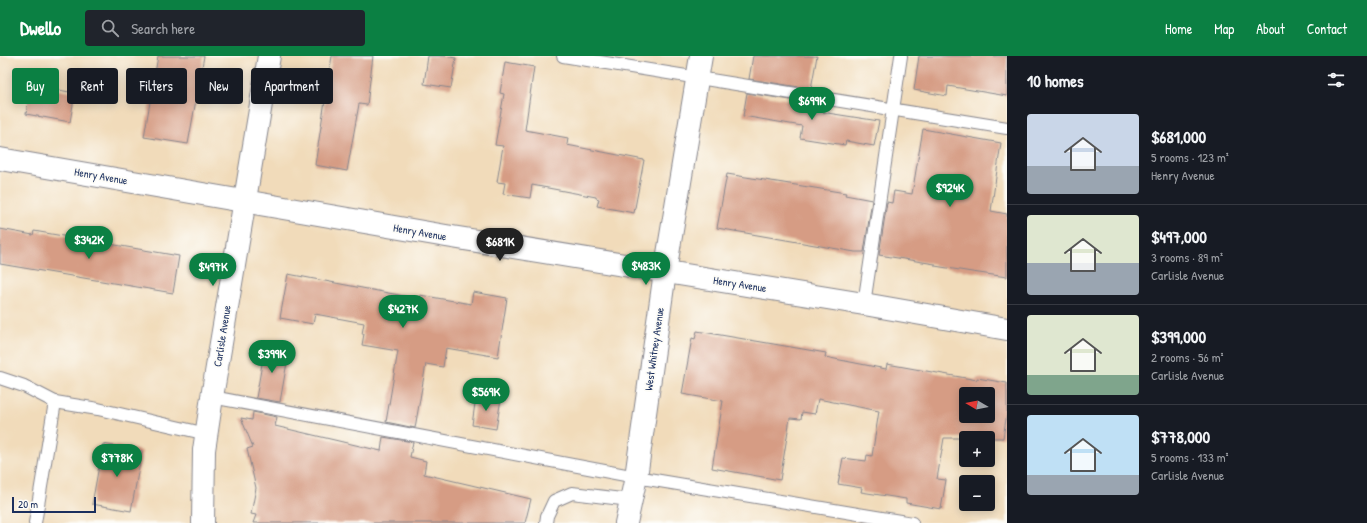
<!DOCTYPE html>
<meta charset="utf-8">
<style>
:root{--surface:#171b24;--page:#20242c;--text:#f1f3f6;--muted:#9ea1a6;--line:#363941;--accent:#0b8043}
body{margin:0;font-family:"Patrick Hand",sans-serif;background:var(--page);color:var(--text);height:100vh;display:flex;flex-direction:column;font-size:15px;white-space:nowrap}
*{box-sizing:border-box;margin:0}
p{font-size:13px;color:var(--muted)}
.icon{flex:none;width:22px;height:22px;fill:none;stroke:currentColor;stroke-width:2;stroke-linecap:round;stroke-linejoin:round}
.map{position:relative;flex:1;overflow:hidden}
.panel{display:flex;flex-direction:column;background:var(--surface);width:360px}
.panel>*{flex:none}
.top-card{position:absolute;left:12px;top:12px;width:380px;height:36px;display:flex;gap:8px}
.needle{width:26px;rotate:280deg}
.buttons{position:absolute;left:959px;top:331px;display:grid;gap:8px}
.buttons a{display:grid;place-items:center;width:36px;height:36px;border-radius:4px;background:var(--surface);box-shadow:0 2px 10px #0003;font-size:20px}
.scale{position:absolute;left:12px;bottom:10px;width:84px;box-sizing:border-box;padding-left:4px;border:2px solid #1b2f5e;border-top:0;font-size:11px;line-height:14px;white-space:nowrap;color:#1b2f5e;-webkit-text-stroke:3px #fdfcf7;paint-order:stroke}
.price{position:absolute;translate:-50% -34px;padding:0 9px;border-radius:14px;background:var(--accent);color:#fff;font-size:13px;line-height:26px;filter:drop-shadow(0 1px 2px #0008)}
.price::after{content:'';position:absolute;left:50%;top:24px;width:12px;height:9px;margin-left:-6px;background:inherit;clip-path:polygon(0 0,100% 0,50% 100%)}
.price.active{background:#222;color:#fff}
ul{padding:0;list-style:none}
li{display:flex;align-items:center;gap:12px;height:100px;padding:0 20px}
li+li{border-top:1px solid var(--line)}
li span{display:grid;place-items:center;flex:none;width:112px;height:80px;border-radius:4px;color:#555}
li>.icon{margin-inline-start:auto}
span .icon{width:48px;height:48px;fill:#fffc;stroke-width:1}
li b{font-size:17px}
h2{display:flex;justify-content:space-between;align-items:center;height:48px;padding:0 20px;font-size:17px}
.chip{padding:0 14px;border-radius:4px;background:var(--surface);box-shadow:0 2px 10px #0003;font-size:14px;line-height:36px}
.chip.active{background:var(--accent);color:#fff}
header{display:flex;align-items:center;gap:24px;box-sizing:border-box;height:56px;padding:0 20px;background:var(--accent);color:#fff}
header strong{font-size:19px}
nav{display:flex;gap:22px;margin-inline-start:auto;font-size:14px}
.search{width:280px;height:36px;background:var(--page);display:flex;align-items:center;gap:10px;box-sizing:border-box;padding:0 14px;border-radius:4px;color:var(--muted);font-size:15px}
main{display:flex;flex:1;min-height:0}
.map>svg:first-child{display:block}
.building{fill:#d69c84;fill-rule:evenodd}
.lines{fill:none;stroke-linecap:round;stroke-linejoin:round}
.service-casing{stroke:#86858c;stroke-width:14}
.minor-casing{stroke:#86858c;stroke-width:24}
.service{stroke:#fff;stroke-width:12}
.minor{stroke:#fff;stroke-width:22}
.labels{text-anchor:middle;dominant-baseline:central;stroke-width:3.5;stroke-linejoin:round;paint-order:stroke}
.street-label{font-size:11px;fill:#1b2f5e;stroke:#fdfcf7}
</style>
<header>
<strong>Dwello</strong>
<div class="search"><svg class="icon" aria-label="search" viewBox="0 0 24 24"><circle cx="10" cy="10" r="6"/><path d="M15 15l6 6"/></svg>Search here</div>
<nav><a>Home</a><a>Map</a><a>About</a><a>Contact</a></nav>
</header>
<main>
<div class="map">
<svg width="1007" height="467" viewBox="0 0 1007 467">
<rect width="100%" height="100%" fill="#fdfcf7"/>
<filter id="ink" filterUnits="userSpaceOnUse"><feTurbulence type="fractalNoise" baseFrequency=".025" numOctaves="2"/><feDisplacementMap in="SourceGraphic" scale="8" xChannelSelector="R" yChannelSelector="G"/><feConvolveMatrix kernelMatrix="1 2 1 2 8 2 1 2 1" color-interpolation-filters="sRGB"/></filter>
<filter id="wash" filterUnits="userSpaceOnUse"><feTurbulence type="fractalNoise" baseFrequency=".012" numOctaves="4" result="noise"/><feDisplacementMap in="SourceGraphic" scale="16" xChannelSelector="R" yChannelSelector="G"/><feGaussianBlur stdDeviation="0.9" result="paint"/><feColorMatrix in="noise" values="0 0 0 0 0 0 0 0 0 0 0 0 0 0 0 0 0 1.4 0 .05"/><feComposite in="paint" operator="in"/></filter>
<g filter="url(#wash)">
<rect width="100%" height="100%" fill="#f1dbba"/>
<g id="blocks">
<!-- building -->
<g class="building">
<polygon points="158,0 204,0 188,88 144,81"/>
<polygon points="332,0 373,0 367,49 359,48 347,115 315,109"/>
<polygon points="428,0 444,0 456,2 451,32 424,28"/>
<polygon points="753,0 817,0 811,33 749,23"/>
<polygon points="919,0 1007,0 1007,40 948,30 947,40 914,34"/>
<polygon points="505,6 534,11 525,74 568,82 567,89 644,104 634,157 597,150 599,143 596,142 596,141 532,129 530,142 503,138 505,127 497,126 503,90 495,89 504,38 500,37"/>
<polygon points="31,29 75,37 70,66 26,58"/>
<polygon points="747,37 809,47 808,54 879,65 874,90 846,85 845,89 800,82 802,70 743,60"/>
<polygon points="923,73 1001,87 991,155 1007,158 1007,221 972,216 935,210 935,208 879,199 887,146 892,147 894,135 912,138"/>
<polygon points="727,118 846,137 845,139 872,144 864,196 855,196 717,172"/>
<polygon points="0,173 33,179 34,175 179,200 173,237 0,208"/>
<polygon points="288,218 420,243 420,239 471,248 473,236 507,242 498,301 446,292 443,311 426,308 415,372 386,366 398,295 362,289 364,278 362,278 364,267 315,258 313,268 280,262"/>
<path d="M697 275 826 297 825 301 886 313 887 308 977 324V322L1007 327V357L1003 382H944L937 423 946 424 941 453 906 447V443L861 436 862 432 838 428 843 402 866 405 867 399 872 400 879 355 818 343 815 358 802 356 801 363 790 362 780 424 712 412 723 345 682 338 692 282 695 283ZM966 338H988V360H966Z"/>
<polygon points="265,291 289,295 280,346 256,342"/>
<polygon points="476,340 501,343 496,373 472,369"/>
<polygon points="253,356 277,361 275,370 381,395 383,381 413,386 410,401 426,405 424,418 531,443 525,467 253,467 256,459 251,458 256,432 247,393 253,391 241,362 252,364"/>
<polygon points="103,388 142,395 131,455 92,448"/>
</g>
</g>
</g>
<g filter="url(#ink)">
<use href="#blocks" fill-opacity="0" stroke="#86858c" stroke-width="1"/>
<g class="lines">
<!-- service casing -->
<g class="service-casing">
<g id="service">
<polyline points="563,0 1007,72"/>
<polyline points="864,248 901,0"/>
<polyline points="0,322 24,330 55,346"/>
<polyline points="212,341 636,421 912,467"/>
<polyline points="35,467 55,346 98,353 207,378"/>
<polyline points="546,467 547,460 554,445 572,437 630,444"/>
</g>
</g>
<!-- minor casing -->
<g class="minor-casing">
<g id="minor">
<polyline points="0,103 446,180 864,248 1007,273"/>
<polyline points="203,467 204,394 212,341 269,0"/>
<polyline points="626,467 636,421 665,216 701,0"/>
</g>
</g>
<!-- service -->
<use href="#service" class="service"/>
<!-- minor -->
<use href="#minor" class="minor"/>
</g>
</g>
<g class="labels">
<!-- street labels -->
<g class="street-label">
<text transform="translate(101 120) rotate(10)">Henry Avenue</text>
<text transform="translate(420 176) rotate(10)">Henry Avenue</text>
<text transform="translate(740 228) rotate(9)">Henry Avenue</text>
<text transform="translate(222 280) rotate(-81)">Carlisle Avenue</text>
<text transform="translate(654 293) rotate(-82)">West Whitney Avenue</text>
</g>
</g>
</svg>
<div class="buttons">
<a><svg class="needle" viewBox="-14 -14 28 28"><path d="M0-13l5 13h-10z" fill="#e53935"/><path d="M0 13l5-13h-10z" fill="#9ea1a6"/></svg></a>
<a>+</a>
<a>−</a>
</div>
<div class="scale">20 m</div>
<b class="price" style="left:812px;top:65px">$699K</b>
<b class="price" style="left:950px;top:152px">$924K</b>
<b class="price" style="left:89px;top:204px">$342K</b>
<b class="price active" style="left:500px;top:206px">$681K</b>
<b class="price" style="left:646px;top:230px">$483K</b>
<b class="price" style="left:213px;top:231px">$497K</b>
<b class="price" style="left:403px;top:273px">$427K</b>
<b class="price" style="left:272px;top:318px">$399K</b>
<b class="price" style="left:486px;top:356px">$569K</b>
<b class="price" style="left:117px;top:422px">$778K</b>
<div class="top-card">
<a class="chip active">Buy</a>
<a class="chip">Rent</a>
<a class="chip">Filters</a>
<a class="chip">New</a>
<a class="chip">Apartment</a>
</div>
</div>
<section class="panel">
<h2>10 homes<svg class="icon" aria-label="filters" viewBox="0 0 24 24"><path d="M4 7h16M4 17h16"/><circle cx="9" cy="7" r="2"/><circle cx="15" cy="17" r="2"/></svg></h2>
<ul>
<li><span style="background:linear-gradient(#c9d6e8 65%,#9aa5b1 0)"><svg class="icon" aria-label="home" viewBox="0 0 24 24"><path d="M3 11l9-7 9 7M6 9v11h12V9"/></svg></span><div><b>$681,000</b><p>5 rooms · 123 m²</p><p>Henry Avenue</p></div></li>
<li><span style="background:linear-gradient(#dfe7d0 60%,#9aa5b1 0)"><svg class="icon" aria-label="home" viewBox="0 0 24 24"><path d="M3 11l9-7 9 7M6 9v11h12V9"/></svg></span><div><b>$497,000</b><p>3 rooms · 89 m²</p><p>Carlisle Avenue</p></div></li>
<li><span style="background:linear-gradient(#dfe7d0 75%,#7fa58c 0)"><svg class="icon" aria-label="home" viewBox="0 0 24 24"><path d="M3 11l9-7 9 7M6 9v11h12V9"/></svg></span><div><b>$399,000</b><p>2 rooms · 56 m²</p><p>Carlisle Avenue</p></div></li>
<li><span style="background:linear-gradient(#bfe0f5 75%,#9aa5b1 0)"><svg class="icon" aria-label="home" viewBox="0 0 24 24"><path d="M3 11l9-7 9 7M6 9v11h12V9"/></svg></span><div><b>$778,000</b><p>5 rooms · 133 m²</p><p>Carlisle Avenue</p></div></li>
</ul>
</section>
</main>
